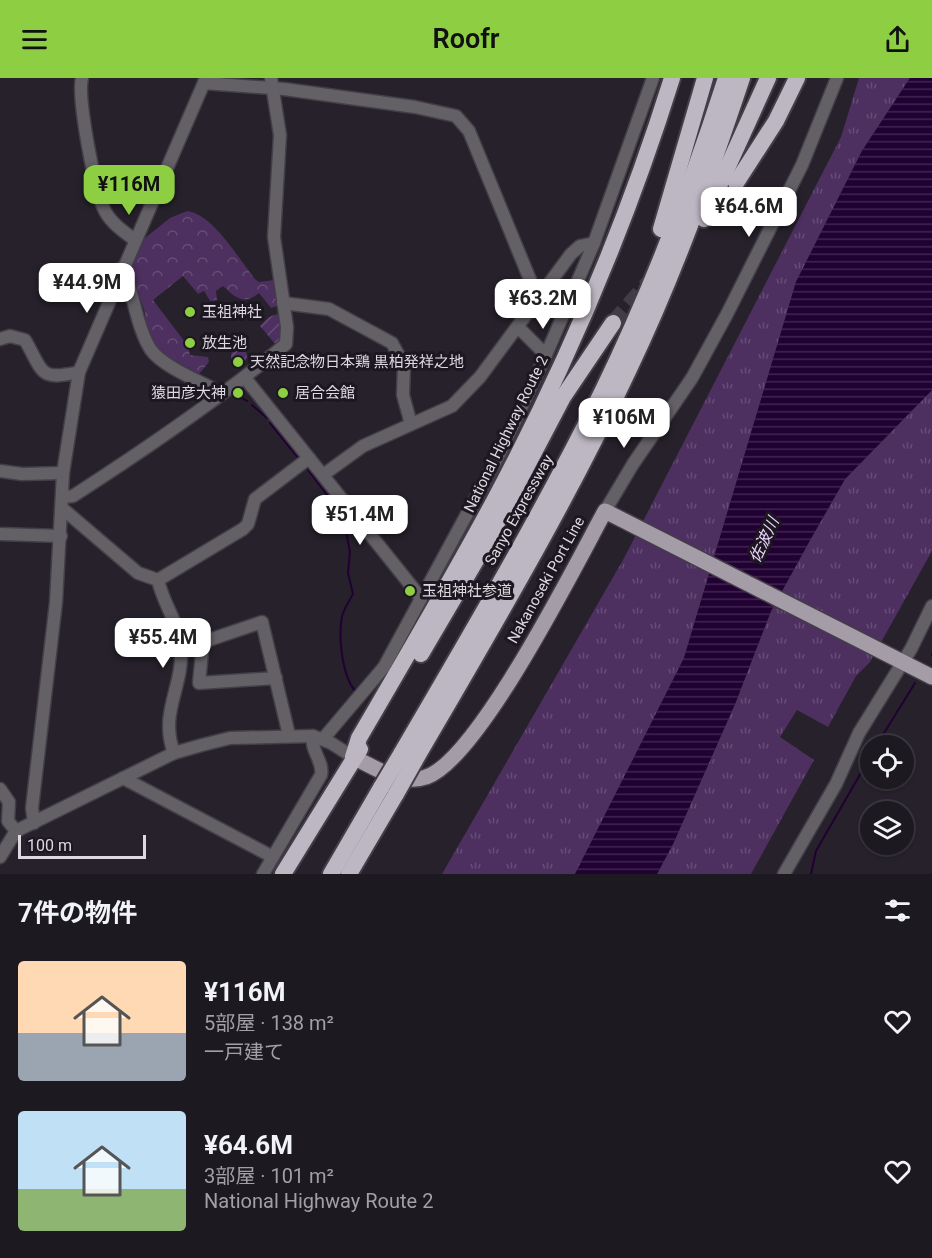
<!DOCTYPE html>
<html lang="ja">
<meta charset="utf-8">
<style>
:root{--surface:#1c1920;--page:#252229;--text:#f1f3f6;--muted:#a0a0a5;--line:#3a383e;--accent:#8ece43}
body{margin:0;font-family:Roboto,"Noto Sans JP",sans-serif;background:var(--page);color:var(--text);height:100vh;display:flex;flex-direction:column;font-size:22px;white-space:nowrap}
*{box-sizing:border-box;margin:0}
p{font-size:20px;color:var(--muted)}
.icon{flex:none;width:33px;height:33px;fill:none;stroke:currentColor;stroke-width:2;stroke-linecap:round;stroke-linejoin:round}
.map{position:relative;height:796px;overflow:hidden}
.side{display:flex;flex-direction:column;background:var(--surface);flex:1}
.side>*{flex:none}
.buttons{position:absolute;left:860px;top:657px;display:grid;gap:12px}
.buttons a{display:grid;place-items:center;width:54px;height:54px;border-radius:50%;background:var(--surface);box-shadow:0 2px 4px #0004,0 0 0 2px var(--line);font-size:30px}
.scale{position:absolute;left:18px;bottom:15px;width:128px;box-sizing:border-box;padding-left:6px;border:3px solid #dcd9df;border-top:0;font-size:16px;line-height:21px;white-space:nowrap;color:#dcd9df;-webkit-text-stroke:4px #1d1721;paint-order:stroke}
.price{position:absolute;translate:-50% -51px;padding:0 14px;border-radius:12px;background:#fff;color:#222;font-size:20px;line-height:39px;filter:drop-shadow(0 2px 3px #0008)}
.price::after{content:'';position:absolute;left:50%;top:36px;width:18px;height:14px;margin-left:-9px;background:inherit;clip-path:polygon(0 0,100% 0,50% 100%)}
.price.selected{background:var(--accent);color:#111}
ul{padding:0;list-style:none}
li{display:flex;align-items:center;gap:18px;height:150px;padding:0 18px}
li span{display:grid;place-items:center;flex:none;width:168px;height:120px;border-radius:6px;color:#555}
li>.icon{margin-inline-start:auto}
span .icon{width:72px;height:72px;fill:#fffc;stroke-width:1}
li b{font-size:26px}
h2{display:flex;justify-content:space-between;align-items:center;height:72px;padding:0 18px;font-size:26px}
header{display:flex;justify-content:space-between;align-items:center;height:78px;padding:0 18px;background:var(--accent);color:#111;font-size:27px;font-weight:600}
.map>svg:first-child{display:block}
.grass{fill:url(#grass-tufts)}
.forest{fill:url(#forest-crowns)}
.garden{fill:url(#garden-furrows)}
.water{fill:url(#water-rules)}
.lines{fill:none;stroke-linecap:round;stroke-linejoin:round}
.stream{stroke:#210033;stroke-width:2}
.highway-tunnel{stroke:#413d46;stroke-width:16;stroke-dasharray:16 8;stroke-linecap:butt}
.minor-casing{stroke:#433e48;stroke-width:15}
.major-casing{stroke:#433e48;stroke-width:18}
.highway-casing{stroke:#433e48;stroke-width:20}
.minor{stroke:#636066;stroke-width:12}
.major{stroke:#a49da8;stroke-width:15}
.highway{stroke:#bdb6c3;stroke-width:16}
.highway-bridge-casing{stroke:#433e48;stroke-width:20;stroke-linecap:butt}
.highway-bridge{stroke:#bdb6c3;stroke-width:16}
.poi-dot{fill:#8ece43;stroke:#1d1721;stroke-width:2}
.labels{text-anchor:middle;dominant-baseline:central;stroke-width:6;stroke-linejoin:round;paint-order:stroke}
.poi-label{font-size:15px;fill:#dcd9df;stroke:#1d1721;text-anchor:start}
.street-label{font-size:15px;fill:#dcd9df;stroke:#1d1721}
.water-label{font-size:16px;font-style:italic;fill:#eed6ff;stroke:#1d1721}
</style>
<header><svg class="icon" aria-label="menu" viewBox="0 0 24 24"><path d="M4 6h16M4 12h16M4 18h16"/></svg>Roofr<svg class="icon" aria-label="share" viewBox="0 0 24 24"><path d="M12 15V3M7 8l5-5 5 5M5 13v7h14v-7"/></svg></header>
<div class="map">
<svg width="932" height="796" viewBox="0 0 932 796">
<defs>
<pattern id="grass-tufts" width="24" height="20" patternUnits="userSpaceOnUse" patternTransform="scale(1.5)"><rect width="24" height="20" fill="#4d2f60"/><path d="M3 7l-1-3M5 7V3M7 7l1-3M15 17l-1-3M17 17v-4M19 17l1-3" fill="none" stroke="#664d76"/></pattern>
<pattern id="forest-crowns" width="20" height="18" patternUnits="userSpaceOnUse" patternTransform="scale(1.5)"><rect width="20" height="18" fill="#4d2f60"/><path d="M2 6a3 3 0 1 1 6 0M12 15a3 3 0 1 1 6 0" fill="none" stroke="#664d76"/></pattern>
<pattern id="garden-furrows" width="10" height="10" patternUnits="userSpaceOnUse" patternTransform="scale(1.5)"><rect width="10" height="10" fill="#4d2f60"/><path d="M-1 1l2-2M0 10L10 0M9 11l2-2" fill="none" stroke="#664d76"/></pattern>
<pattern id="water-rules" width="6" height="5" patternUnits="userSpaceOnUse" patternTransform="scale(1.5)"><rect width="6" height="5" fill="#210033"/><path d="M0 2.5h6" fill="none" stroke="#412550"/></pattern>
</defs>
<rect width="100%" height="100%" fill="#26212b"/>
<!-- grass -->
<g class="grass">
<polygon points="859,0 910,0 862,73 796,204 684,580 588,773 575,796 442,796 623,482 841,59"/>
<polygon points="932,312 932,473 870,584 856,598 828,649 797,632 780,659 814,682 751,796 657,796 673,766 735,626 771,533 809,464 845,401"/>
</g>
<!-- forest -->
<path class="forest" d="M187 133C213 136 238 180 255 201L259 204 274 202 280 227 271 230 259 215C243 228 235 219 223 208L216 213 217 222 210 223 204 213 198 216 183 198 153 222 188 268 190 277 208 279 209 284 199 296 159 274 145 250V235L130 189 140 164 170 140Z"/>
<!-- garden -->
<g class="garden">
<polygon points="277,236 282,240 281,261 276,267 260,248 269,239"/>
<circle cx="239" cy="278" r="8"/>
</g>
<!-- water -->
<polygon class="water" points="910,0 932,0 932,312 845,401 809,464 771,533 735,626 673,766 657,796 575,796 684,580 796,204 862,73"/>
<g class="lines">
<!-- stream -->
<g class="stream">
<polyline points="232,314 247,323"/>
<polyline points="252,327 267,340"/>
<polyline points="270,345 300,382"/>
<path d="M306 389 343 438 350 474 348 495 353 516C349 523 344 531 342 538 338 559 342 597 355 613"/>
<polyline points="932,577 932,576"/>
<polyline points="876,668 915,605"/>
<polyline points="811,796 816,773 870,679"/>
</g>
<!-- highway-tunnel -->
<g class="highway-tunnel">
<polyline points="709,136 736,105"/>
<polyline points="613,245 650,203"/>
</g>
<!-- minor casing -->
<g class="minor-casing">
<g id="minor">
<path d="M82 0C77 19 95 115 105 133 111 145 124 154 135 162"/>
<polyline points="204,5 284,11 415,29 456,38 469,53 538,221"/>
<path d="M123 189C133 214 137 251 151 272 163 289 202 304 221 315"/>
<polyline points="283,225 329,231 392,265 404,287 403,317 411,346"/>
<polyline points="518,249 546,277"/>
<path d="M0 261 10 258 25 262C44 295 39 303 79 294"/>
<polyline points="245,300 421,520"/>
<polyline points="0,393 22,396 63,395"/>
<polyline points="323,397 363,368 452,328 480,299 571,176 580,168 594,165"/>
<path d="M63 419 73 418C146 371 219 321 286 266L287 249 274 159 280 57 271 0"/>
<path d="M63 431 138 495 158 502C163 526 180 546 181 572 183 610 159 635 174 675"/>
<polyline points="605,433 633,386 692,300 727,236 802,87 837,0"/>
<polyline points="0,456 61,458"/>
<polyline points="158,502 243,451 248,446 255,421 309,380"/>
<polyline points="276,600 199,605 203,564 262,544 289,657"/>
<polyline points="323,661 384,589 500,375 546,277 594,165 653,0"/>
<polyline points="123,700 273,779"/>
<polyline points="0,711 9,724 8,743 16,753"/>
<polyline points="34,745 32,730 56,524 63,395 79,294 206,0"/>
<polyline points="0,779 16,753 174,675 202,667 230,660 313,658 331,665 353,679"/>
<path d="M263 796 321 697C324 683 310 673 313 658"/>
<polyline points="784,796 836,706 859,655 911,571 932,528"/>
</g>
</g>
<!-- major casing -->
<g class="major-casing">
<path id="major" d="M353 679C374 689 401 708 426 699 478 682 576 486 605 433L932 599"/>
</g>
<!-- highway casing -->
<g class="highway-casing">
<g id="highway">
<polyline points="736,105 776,43 797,0"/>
<polyline points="704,141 768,0"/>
<polyline points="661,151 705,0"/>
<polyline points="421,576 488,462 563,319 613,245"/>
<path d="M401 676C471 556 542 436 603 312 652 211 692 106 726 0"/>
<path d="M353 679 359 660C405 581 451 503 494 423 565 290 627 144 672 0"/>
<path d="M414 684C489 555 566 426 629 291 674 197 709 99 742 0"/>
<polyline points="283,796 360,671"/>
<polyline points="331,796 382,708"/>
<polyline points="349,796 396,716"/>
</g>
</g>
<!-- minor -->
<use href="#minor" class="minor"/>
<!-- major -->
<use href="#major" class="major"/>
<!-- highway -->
<use href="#highway" class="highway"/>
<!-- highway-bridge casing -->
<g class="highway-bridge-casing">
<g id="highway-bridge">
<polyline points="382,708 401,676"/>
<polyline points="396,716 414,684"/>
</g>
</g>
<!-- highway-bridge -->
<use href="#highway-bridge" class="highway-bridge"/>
</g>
<!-- markers -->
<g class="poi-dot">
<circle cx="190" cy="234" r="6"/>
<circle cx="190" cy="265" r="6"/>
<circle cx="238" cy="284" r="6"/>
<circle cx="238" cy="315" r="6"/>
<circle cx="283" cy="315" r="6"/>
<circle cx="410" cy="513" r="6"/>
</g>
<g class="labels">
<!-- poi labels -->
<g class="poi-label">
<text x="202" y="234">玉祖神社</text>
<text x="202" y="265">放生池</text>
<text x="250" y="284">天然記念物日本鶏 黒柏発祥之地</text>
<text x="226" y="315" text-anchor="end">猿田彦大神</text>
<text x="295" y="315">居合会館</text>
<text x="422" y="513">玉祖神社参道</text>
</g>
<!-- street labels -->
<g class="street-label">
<text transform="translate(506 356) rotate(-64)">National Highway Route 2</text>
<text transform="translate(519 432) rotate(-61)">Sanyo Expressway</text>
<text transform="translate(546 502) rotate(-61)">Nakanoseki Port Line</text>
</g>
<!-- water labels -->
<g class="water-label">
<text transform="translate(764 462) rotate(-65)">佐波川</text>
</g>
</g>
</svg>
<div class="buttons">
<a><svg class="icon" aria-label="locate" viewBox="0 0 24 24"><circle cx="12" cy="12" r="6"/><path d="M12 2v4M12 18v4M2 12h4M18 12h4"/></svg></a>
<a><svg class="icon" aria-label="layers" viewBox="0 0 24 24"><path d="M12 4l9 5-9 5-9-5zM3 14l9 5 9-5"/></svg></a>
</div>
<div class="scale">100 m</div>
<b class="price selected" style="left:129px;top:138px">¥116M</b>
<b class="price" style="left:749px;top:160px">¥64.6M</b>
<b class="price" style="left:87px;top:236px">¥44.9M</b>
<b class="price" style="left:543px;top:252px">¥63.2M</b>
<b class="price" style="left:624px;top:371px">¥106M</b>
<b class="price" style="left:360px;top:468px">¥51.4M</b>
<b class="price" style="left:163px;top:591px">¥55.4M</b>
</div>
<section class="side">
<h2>7件の物件<svg class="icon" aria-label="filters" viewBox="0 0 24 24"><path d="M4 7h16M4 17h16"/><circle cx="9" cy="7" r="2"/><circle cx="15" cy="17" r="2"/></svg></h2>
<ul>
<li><span style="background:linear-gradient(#ffd9b3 60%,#9aa5b1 0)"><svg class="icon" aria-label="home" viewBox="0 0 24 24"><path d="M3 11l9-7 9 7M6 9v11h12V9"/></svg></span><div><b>¥116M</b><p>5部屋 · 138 m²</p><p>一戸建て</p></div><svg class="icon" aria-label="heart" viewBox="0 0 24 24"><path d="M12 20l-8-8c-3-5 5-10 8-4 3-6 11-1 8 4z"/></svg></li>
<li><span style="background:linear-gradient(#bfe0f5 65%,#8fb573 0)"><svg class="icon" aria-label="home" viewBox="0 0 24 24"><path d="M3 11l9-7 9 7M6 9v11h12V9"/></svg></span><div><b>¥64.6M</b><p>3部屋 · 101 m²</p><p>National Highway Route 2</p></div><svg class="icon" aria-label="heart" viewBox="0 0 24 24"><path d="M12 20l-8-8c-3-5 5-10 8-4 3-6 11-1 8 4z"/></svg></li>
</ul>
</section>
